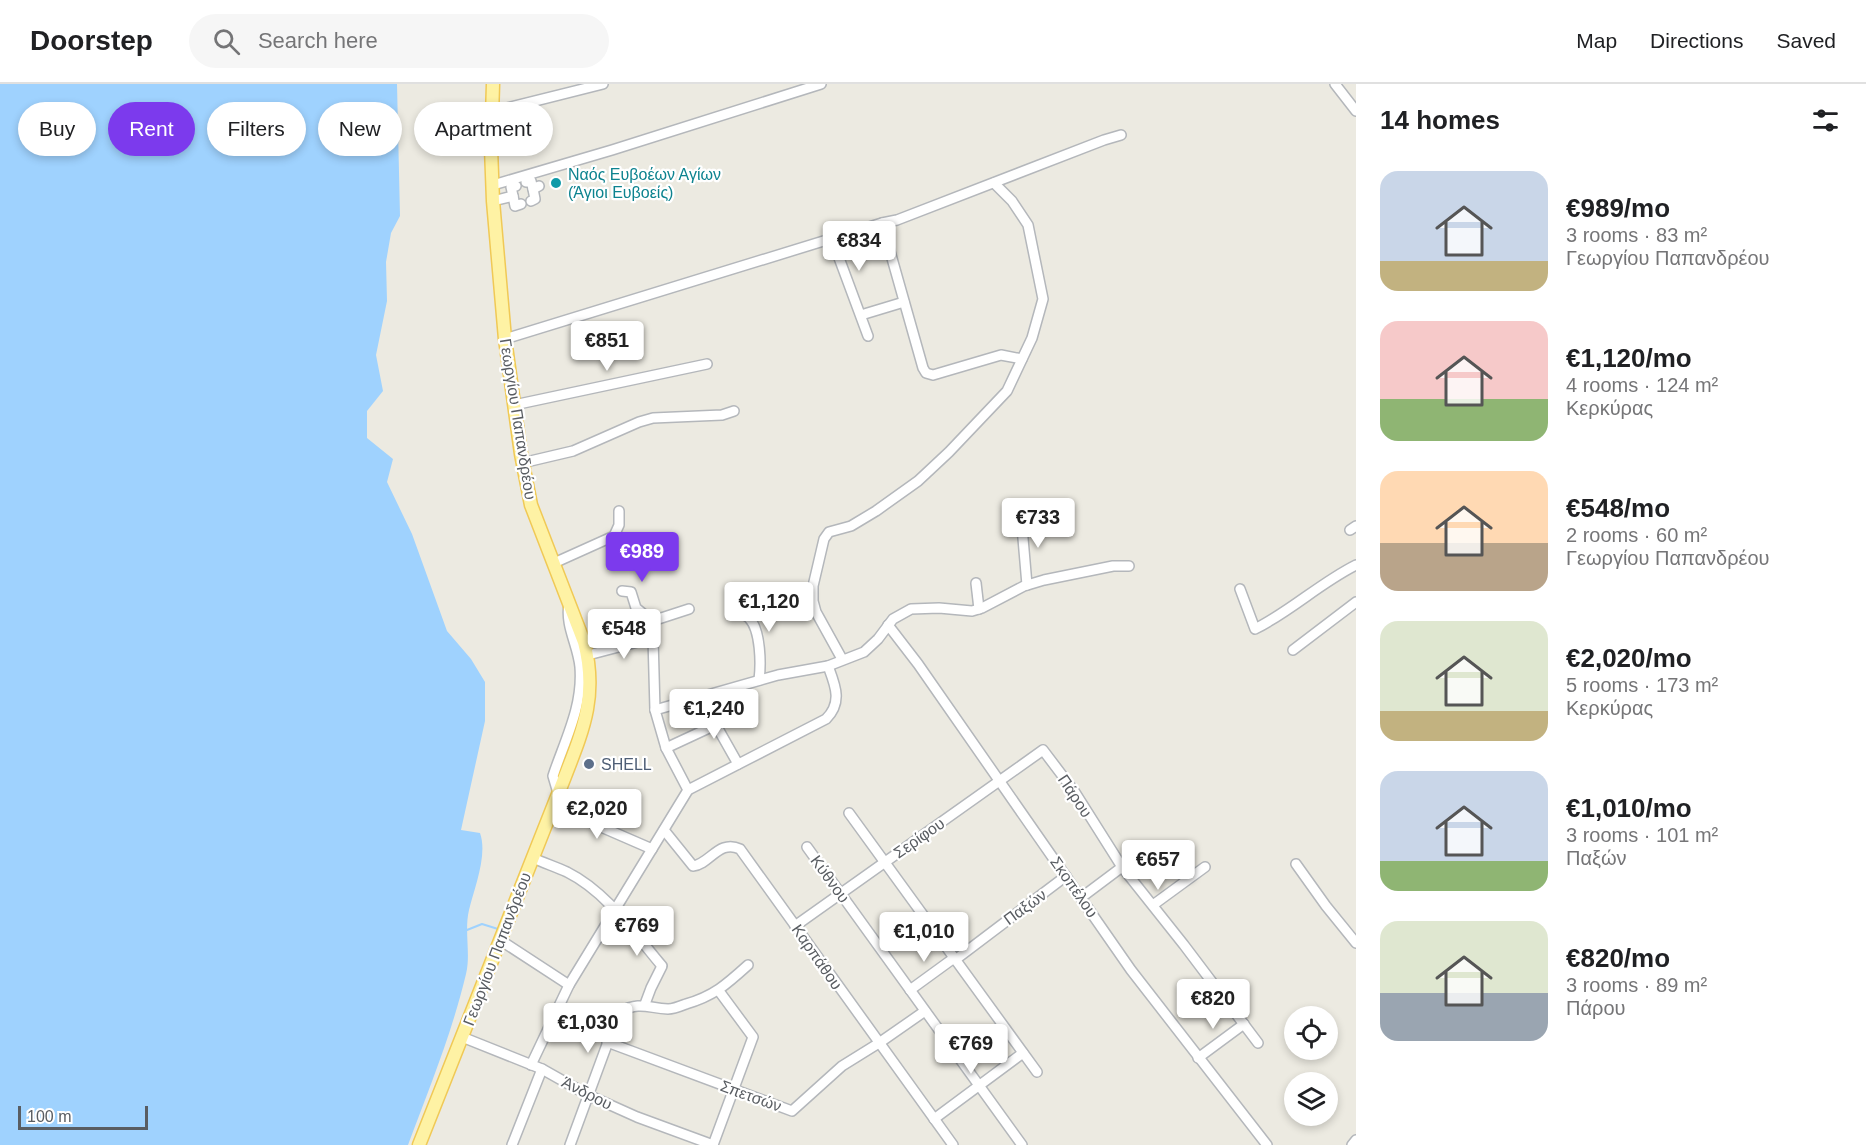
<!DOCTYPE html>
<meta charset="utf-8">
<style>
:root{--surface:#fff;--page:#f6f6f6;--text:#202124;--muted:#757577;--line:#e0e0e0;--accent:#7c3aed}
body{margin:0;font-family:Arial,sans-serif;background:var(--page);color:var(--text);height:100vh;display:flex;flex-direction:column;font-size:22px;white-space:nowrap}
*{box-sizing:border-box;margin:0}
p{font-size:20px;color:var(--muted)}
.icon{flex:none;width:33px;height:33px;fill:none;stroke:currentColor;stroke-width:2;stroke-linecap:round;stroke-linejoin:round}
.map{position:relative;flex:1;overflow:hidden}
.sheet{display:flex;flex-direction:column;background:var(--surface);width:510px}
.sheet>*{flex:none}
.banner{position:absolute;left:18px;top:18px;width:570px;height:54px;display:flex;gap:12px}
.fabs{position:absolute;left:1284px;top:922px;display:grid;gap:12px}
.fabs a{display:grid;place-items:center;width:54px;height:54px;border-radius:50%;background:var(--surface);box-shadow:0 3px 9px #0003;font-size:30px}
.scale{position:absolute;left:18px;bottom:15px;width:130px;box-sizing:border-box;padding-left:6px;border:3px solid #595d62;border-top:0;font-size:16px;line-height:21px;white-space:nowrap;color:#595d62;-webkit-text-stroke:4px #fff;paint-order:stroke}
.price{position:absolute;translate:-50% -51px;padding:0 14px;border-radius:6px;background:#fff;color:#222;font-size:20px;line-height:39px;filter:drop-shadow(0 2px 3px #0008)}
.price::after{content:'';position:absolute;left:50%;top:36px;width:18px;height:14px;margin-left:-9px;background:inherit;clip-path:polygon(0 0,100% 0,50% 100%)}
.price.selected{background:var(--accent);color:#fff}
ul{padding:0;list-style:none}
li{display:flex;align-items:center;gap:18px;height:150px;padding:0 24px}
li span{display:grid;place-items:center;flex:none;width:168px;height:120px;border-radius:18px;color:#555}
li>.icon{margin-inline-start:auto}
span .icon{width:72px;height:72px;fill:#fffc;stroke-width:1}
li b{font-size:26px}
h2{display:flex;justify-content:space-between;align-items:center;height:72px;padding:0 24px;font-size:26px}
.tag{padding:0 21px;border-radius:27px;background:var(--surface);box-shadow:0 3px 9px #0003;font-size:21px;line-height:54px}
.tag.selected{background:var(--accent);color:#fff}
header{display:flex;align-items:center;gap:36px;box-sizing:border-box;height:84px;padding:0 30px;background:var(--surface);border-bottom:2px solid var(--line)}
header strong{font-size:28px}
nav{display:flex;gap:33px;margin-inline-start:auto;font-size:21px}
.search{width:420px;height:54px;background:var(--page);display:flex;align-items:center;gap:15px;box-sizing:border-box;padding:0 21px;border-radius:33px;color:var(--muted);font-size:22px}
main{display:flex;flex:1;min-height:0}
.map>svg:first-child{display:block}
.water{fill:#9fd2fe}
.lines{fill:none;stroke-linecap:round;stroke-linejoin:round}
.stream{stroke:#9fd2fe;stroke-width:2}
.minor-casing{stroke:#b4b7bb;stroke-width:12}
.major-casing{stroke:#f0c956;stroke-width:15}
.minor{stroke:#fff;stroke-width:9}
.major{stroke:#fef2a4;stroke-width:12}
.culture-dot{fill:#0f9aa8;stroke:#fff;stroke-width:2}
.service-dot{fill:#5c6f8a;stroke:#fff;stroke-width:2}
.labels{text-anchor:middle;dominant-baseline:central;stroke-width:4.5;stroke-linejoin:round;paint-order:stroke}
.culture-label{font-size:16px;fill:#0d838f;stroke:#fff;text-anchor:start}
.street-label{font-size:16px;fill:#595d62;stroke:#fff}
.service-label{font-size:16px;fill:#4e5e75;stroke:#fff;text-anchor:start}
</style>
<header>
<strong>Doorstep</strong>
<div class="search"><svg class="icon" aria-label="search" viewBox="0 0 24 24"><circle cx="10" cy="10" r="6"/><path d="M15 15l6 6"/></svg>Search here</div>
<nav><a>Map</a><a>Directions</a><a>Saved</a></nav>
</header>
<main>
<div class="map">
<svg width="1356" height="1061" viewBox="0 0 1356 1061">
<rect width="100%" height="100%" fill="#eceae1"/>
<!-- water -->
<path class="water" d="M0 0H397L400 132 391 149 386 178 387 217 376 271 383 307 367 327V354L393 375 387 398 412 450 447 547 471 575 485 598V637L461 746 480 749C488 771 474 805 469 826 464 847 471 870 466 890 452 949 429 1005 408 1061H0Z"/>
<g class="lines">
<!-- stream -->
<polyline class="stream" points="467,846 482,840 498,845"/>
<!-- minor casing -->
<g class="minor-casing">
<g id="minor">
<polyline points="1335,0 1356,27"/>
<polyline points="491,28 603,0"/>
<polyline points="526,98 531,97 533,105 539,102"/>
<polyline points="493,101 612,66 821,0"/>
<polyline points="513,112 515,122 521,120"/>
<polyline points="493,117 513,112 511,103 516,102"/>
<polyline points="531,117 535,115 533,105"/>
<polyline points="882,139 923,284 926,289 933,291 1001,271 1022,275"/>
<polyline points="832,155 868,252"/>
<polyline points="861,231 904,218"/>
<polyline points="505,255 882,139 897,136 1104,56 1121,51"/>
<polyline points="514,321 707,280"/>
<polyline points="522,379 573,367 639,338 653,334 722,331 734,327"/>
<polyline points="1021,431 1027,501"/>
<polyline points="1350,446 1356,442"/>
<polyline points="554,479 614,452 619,441 619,427"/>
<polyline points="976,499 979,525"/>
<path d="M1240 505 1255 545C1291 527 1320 499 1356 481"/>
<polyline points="622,507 631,508 636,524 647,533 653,554 655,626"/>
<path d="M732 524C738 527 745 530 749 534 761 546 761 581 759 596"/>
<polyline points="649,538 689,525"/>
<polyline points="888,541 918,580 1131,886 1267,1061"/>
<polyline points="1293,566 1356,518"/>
<polyline points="588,571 653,554"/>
<polyline points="842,575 816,528 813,517 813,502 824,455 829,448 851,442 876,427 918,397 949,368 1007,307 1032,254 1043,215 1028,141 1012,117 994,99"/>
<polyline points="716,641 738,680"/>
<polyline points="666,664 752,624"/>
<polyline points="688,706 666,664 655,626 778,591 828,582 864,568 878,555 893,535 911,525 939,524 972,527 982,524 1024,502 1044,496 1113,482 1129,482"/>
<path d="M558 709 553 692 555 686C567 652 583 620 580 583 578 561 565 542 569 520"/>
<polyline points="553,722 652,765"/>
<polyline points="849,729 1037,988"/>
<path d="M664 746 693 782C710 780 719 755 740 765L953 1061"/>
<polyline points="807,763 1022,1061"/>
<path d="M533 774C544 779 556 783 567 788 607 808 634 849 662 882L651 904 645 920"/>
<polyline points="1296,780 1326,822 1356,859"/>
<polyline points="1082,813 1122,783"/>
<polyline points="1153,821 1205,783"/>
<polyline points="795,842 1043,666 1074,707 1122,783 1184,861 1258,959"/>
<polyline points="500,856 569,901"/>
<polyline points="955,876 1066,792"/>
<polyline points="910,906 954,874"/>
<polyline points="462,953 542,985 588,1011 637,1033 713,1061"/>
<polyline points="607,958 792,1027 842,982 879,959 925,927"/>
<polyline points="1198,974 1244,940"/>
<path d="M531 981 569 901 688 706 826 635C843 618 835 601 828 582"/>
<polyline points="934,1035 1023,969"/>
<polyline points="512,1061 542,985"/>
<path d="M570 1061 619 928C641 917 647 924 668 925 674 925 681 922 686 920 714 912 727 900 748 881"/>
<polyline points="713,1061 753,953 719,907"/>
<polyline points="1352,1061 1356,1056"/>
</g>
</g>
<!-- major casing -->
<g class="major-casing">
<path id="major" d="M419 1061 564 695C583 646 598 612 584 558L531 421 521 370 505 255 493 117 491 64 493 0"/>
</g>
<!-- minor -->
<use href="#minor" class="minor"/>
<!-- major -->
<use href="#major" class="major"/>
</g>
<!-- markers -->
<circle class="culture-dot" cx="556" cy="99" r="6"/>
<circle class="service-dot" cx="589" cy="680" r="6"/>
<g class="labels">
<!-- culture labels -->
<g class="culture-label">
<text x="568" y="90">Ναός Ευβοέων Αγίων<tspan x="568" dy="18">(Άγιοι Ευβοείς)</tspan></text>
</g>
<!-- street labels -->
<g class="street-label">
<text transform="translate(518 335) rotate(81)">Γεωργίου Παπανδρέου</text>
<text transform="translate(1075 712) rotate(56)">Πάρου</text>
<text transform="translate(919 754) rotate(-35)">Σερίφου</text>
<text transform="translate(830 795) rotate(54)">Κύθνου</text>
<text transform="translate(1074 803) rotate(55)">Σκοπέλου</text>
<text transform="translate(1025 823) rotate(-36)">Παξών</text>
<text transform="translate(497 865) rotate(-69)">Γεωργίου Παπανδρέου</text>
<text transform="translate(817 873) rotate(55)">Καρπάθου</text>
<text transform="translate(587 1009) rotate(27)">Άνδρου</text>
<text transform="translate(751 1012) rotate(20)">Σπετσών</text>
</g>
<!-- service labels -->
<g class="service-label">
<text x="601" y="680">SHELL</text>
</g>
</g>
</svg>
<div class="fabs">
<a><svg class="icon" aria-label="locate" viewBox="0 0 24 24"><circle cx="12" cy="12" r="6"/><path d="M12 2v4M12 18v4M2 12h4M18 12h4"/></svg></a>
<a><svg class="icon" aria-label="layers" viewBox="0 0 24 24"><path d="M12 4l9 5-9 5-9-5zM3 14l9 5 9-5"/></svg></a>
</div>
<div class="scale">100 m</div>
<b class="price" style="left:859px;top:188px">€834</b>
<b class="price" style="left:607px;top:288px">€851</b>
<b class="price" style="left:1038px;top:465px">€733</b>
<b class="price selected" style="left:642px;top:499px">€989</b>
<b class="price" style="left:769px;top:549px">€1,120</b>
<b class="price" style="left:624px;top:576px">€548</b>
<b class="price" style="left:714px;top:656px">€1,240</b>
<b class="price" style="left:597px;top:756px">€2,020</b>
<b class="price" style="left:1158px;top:807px">€657</b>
<b class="price" style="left:637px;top:873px">€769</b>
<b class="price" style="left:924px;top:879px">€1,010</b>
<b class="price" style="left:1213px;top:946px">€820</b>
<b class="price" style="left:588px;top:970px">€1,030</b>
<b class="price" style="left:971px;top:991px">€769</b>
<div class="banner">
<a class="tag">Buy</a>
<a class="tag selected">Rent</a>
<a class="tag">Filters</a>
<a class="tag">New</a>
<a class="tag">Apartment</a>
</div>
</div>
<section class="sheet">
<h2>14 homes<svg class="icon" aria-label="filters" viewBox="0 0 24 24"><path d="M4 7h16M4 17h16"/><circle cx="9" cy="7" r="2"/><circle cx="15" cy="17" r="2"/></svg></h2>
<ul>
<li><span style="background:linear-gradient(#c9d6e8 75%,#c2b280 0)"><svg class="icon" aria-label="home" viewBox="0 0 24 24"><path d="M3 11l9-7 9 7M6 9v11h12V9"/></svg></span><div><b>€989/mo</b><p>3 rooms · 83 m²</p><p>Γεωργίου Παπανδρέου</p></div></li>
<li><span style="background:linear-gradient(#f6c9c9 65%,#8fb573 0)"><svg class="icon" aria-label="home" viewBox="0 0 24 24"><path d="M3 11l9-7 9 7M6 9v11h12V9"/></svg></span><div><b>€1,120/mo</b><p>4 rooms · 124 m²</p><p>Κερκύρας</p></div></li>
<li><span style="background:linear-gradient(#ffd9b3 60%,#b9a48a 0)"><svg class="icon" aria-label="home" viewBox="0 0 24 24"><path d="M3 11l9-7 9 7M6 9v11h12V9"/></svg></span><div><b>€548/mo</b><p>2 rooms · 60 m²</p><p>Γεωργίου Παπανδρέου</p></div></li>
<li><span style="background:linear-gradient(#dfe7d0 75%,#c2b280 0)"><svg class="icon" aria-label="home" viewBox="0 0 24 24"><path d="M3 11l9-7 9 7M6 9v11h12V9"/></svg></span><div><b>€2,020/mo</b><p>5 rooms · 173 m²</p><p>Κερκύρας</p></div></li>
<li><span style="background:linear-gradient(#c9d6e8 75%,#8fb573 0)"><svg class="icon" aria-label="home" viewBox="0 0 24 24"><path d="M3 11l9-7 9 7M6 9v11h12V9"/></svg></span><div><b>€1,010/mo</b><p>3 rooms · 101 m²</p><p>Παξών</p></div></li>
<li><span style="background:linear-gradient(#dfe7d0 60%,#9aa5b1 0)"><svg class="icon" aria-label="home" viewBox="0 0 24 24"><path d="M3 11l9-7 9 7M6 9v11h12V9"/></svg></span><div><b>€820/mo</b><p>3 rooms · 89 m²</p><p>Πάρου</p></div></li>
</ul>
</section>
</main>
